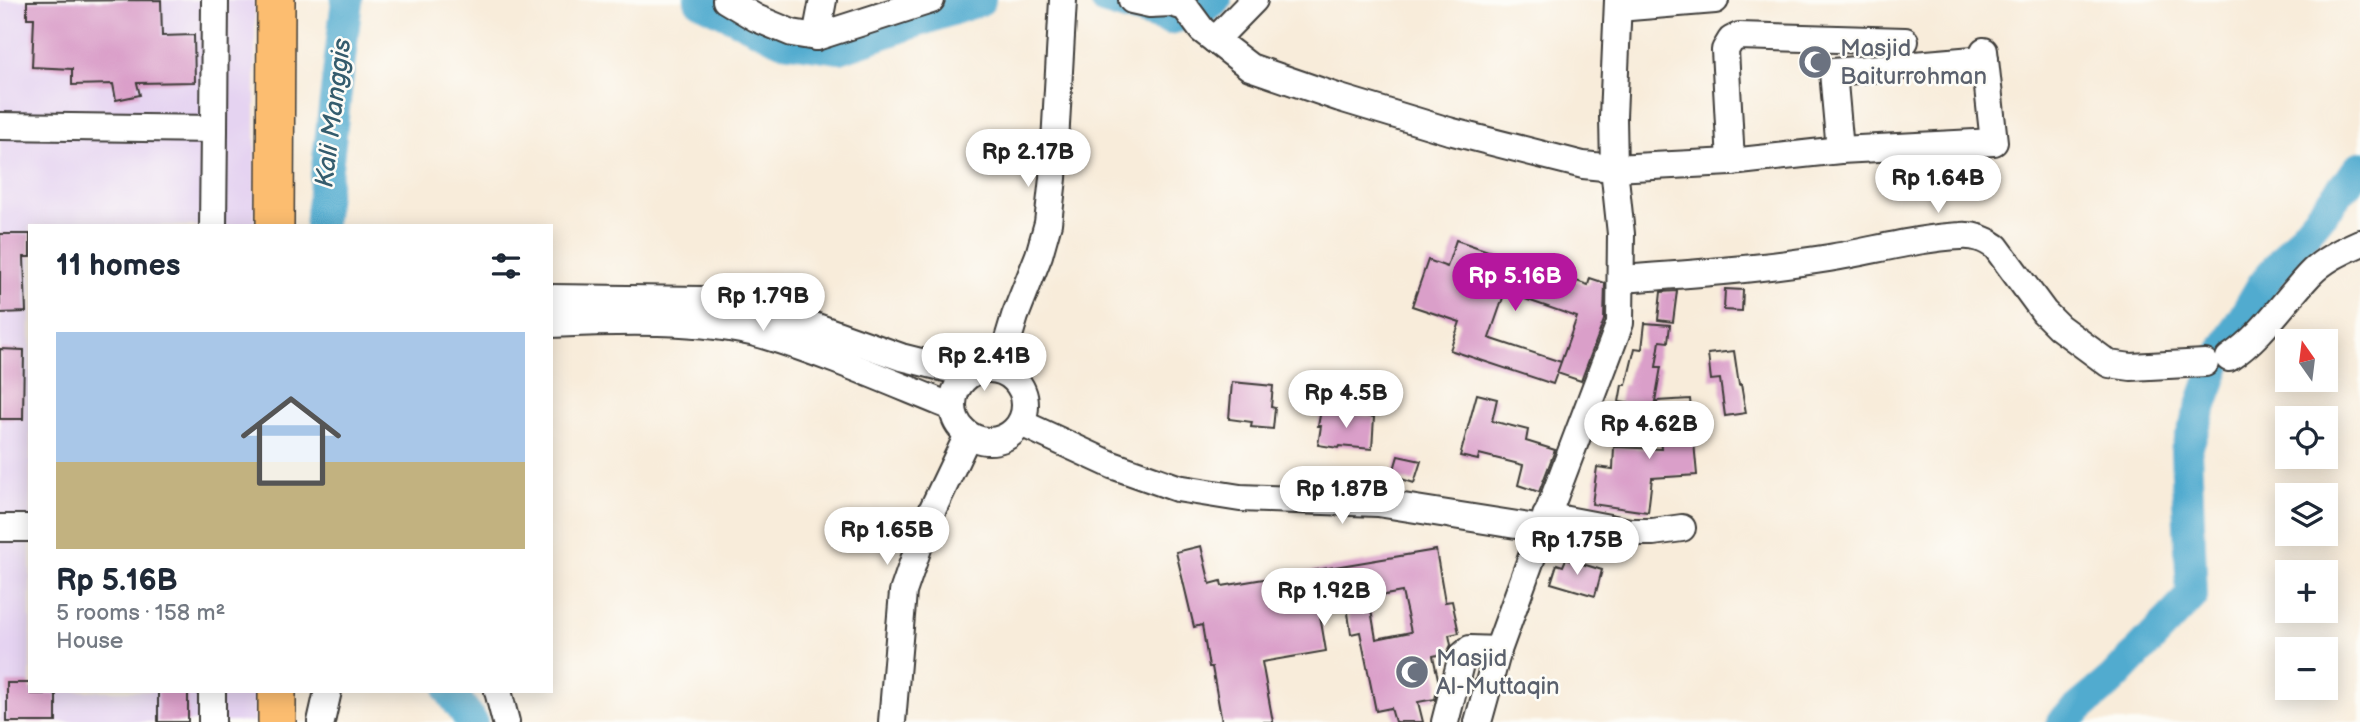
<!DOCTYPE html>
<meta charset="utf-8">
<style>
:root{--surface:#fff;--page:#f6f6f7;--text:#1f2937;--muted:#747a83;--line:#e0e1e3;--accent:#b5179e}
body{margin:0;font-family:"Balsamiq Sans",sans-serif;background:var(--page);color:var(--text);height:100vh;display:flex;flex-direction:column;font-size:26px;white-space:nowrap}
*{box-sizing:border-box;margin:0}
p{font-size:23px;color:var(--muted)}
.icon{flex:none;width:38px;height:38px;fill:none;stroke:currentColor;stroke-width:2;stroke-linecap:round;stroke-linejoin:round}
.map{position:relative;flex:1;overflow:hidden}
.sheet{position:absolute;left:28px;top:224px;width:525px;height:469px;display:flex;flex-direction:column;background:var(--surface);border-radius:0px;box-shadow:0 4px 18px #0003}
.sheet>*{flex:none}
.needle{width:46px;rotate:346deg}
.tools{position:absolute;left:2275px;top:329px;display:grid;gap:14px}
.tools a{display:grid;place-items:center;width:63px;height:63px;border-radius:0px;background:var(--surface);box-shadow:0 4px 18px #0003;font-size:35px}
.price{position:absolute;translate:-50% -60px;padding:0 16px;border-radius:24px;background:#fff;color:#222;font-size:23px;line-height:46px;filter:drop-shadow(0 2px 4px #0008)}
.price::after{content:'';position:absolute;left:50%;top:42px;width:21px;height:16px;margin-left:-10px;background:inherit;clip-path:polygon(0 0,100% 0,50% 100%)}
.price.active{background:var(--accent);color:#fff}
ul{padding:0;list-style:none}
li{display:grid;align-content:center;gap:14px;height:371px;padding:0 28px}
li+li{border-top:2px solid var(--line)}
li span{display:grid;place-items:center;height:217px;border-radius:0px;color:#555}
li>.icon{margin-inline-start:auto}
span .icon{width:126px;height:126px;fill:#fffc;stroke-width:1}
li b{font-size:30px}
h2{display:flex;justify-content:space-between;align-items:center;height:84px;padding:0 28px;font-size:30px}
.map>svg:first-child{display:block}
.built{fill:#e5d3f1}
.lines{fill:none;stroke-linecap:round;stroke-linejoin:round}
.river{stroke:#51abcf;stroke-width:32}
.building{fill:#da9fc9;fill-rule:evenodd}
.minor-casing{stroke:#3d3b38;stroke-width:30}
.highway-casing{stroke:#3d3b38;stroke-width:40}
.minor{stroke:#fff;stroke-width:26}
.highway{stroke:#fcbd6f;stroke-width:37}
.labels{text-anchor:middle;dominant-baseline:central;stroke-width:5;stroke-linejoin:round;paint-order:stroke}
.worship-label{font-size:24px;fill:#5b616d;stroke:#fdfcf7;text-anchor:start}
.water-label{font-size:26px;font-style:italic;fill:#345c6d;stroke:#fdfcf7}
</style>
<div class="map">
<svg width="2360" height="722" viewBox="0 0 2360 722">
<rect width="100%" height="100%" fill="#fdfcf7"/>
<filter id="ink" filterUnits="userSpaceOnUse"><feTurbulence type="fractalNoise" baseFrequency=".0143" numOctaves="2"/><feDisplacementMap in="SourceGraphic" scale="14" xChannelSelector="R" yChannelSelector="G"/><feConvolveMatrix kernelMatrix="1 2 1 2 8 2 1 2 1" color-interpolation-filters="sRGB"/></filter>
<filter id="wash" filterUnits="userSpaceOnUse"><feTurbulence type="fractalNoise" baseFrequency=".00686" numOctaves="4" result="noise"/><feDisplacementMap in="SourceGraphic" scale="28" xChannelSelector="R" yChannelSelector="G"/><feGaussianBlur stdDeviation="1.57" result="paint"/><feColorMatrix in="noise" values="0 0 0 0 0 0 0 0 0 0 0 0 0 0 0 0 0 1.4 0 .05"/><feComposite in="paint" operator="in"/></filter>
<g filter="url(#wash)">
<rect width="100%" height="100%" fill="#f8ecda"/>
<!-- built -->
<polygon class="built" points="0,0 255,0 255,226 30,226 30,691 255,691 255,722 0,722"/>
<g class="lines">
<!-- river -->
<g class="river">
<polyline points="700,0 782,40 839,48 980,0"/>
<polyline points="1106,0 1170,19 1204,9 1216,0"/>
<polyline points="320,226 347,0"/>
<polyline points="450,691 472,722"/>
<polyline points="2062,722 2112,680 2192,596 2186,451 2217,362 2263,284 2360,167"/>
</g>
</g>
<g id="blocks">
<!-- building -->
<g class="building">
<polygon points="161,0 162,36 194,35 195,82 137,83 140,95 116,100 113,84 72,85 72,69 32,67 34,18 27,18 27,1"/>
<polygon points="0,234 30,234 30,257 24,257 26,312 0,313"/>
<path d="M1456 240 1588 285 1590 278 1605 283 1604 320 1581 381 1557 373 1561 362 1553 384 1450 350 1460 322 1412 306 1428 260 1447 267ZM1505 292 1577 317 1561 362 1489 338Z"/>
<polygon points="1725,289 1743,290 1742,311 1724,310"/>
<polygon points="1677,291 1673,322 1658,320 1661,292"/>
<polygon points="1645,323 1670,325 1668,342 1660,341 1656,367 1661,367 1654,407 1619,402 1622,385 1626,385 1635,348 1642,349"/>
<polygon points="0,349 24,350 23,419 0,419"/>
<polygon points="1734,351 1739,385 1741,384 1746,413 1725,416 1720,379 1711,380 1708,354"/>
<polygon points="1232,382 1273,386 1271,407 1275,408 1273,429 1251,427 1252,422 1229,419"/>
<polygon points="1477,394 1497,399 1492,421 1528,430 1526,441 1555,450 1539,492 1518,485 1523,465 1479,454 1478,460 1460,456"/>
<polygon points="1690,399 1697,475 1652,478 1648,512 1592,504 1597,467 1613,469 1614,447 1661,449 1657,401"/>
<polygon points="1321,410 1374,417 1372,449 1339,446 1338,448 1318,445 1321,426 1318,426"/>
<polygon points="1398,456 1421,461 1414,483 1392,476"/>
<path d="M1201 546 1210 584 1221 581 1222 586 1436 550 1445 602 1452 601 1459 633 1449 635 1451 645 1447 653 1433 656 1439 683 1435 699 1418 702 1423 722H1395L1391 708 1376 711 1360 632 1351 634 1346 599 1318 604 1326 651 1262 662 1273 722H1222L1212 667H1209L1202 625 1194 627 1176 552ZM1402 592 1411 632 1376 639 1369 598Z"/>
<polygon points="1566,559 1602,570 1595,596 1551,583 1557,564 1563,566"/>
<polygon points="7,683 30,683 31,694 56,694 56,722 7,722"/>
<rect x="158" y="691" width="30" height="31"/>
</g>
</g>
</g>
<g filter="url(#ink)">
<use href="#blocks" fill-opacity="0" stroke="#3d3b38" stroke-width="2"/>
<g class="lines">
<!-- minor casing -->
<g class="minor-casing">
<g id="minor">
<polyline points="726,0 756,18 792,33 816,37 931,0"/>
<polyline points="1132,0 1150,4 1171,3 1185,7 1202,30 1250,67 1340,98 1449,131 1583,165 1614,168 1731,162 1840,150 1994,142 1984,51"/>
<polyline points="1618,8 1715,0"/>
<polyline points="816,37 823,0"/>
<polyline points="1215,40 1254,0"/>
<polyline points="0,126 214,129 215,0"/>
<polyline points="1840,150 1833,72 1985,59"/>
<polyline points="1731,162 1725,50 1731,40 1739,36 1905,41"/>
<polyline points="213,226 214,129"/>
<path d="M1622 279C1691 274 1760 269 1829 258 1873 251 1917 238 1961 236 1975 235 1985 239 1996 247L2044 312 2059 327 2109 364 2131 367 2205 363"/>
<polyline points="551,298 703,300 766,309 901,357 969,374"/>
<path d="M551 324C614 321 703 318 763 335 827 354 890 382 952 407"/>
<path d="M2229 358C2262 336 2282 304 2309 275 2323 260 2342 251 2360 243"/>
<circle cx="989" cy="405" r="36"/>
<polyline points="999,369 1015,316 1039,255 1048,223 1053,178 1063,0"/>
<polyline points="1021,423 1112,465 1177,488 1240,498 1378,503 1542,529 1498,650 1478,722"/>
<polyline points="1546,516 1630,532 1653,532 1682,528"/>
<polyline points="0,528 30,528"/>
<polyline points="1542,529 1620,323 1621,234 1614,168 1613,117 1618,0"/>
<polyline points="498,691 506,722"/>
<polyline points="212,722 212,691"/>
<polyline points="321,722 328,691"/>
<polyline points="892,722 903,592 928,519 968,435"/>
<polyline points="1445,722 1462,656 1470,649 1498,650"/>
</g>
</g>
<!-- highway casing -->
<g class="highway-casing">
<g id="highway">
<polyline points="275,226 276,0"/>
<polyline points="277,691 277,722"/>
</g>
</g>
<!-- minor -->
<use href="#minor" class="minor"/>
<!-- highway -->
<use href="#highway" class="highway"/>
</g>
</g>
<!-- icons -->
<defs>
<g id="mosque-disc" transform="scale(1.75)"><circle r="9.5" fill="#6b7280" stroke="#fdfcf7"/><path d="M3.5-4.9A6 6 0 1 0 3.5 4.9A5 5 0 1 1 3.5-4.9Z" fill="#fff"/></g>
</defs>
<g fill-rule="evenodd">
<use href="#mosque-disc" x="1815" y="62"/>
<use href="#mosque-disc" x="1412" y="672"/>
</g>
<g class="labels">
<!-- worship labels -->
<g class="worship-label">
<text x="1840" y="48">Masjid<tspan x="1840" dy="28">Baiturrohman</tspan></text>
<text x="1436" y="658">Masjid<tspan x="1436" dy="28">Al-Muttaqin</tspan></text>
</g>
<!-- water labels -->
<g class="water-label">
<text transform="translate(334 113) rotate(-83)">Kali Manggis</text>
</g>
</g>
</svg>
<div class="tools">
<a><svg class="needle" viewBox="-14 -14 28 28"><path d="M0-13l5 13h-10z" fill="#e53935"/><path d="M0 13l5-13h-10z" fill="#747a83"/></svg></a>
<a><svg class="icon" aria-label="locate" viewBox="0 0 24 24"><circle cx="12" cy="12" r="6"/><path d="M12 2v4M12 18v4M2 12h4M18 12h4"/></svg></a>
<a><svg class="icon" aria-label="layers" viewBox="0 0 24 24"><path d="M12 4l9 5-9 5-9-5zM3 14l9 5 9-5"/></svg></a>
<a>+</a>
<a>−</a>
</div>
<b class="price" style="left:1028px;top:189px">Rp 2.17B</b>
<b class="price" style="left:1938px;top:215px">Rp 1.64B</b>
<b class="price active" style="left:1515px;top:313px">Rp 5.16B</b>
<b class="price" style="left:763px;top:333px">Rp 1.79B</b>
<b class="price" style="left:984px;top:393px">Rp 2.41B</b>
<b class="price" style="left:1346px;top:430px">Rp 4.5B</b>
<b class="price" style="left:1649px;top:461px">Rp 4.62B</b>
<b class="price" style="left:1342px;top:526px">Rp 1.87B</b>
<b class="price" style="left:887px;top:567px">Rp 1.65B</b>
<b class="price" style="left:1577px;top:577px">Rp 1.75B</b>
<b class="price" style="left:1324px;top:628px">Rp 1.92B</b>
<section class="sheet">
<h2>11 homes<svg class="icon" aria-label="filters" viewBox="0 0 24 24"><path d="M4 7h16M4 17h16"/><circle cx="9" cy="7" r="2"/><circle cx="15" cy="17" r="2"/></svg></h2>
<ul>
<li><span style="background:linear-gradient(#a9c7e8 60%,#c2b280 0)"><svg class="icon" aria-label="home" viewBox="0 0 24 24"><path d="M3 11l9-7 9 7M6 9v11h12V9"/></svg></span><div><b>Rp 5.16B</b><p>5 rooms · 158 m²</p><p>House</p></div></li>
</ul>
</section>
</div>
